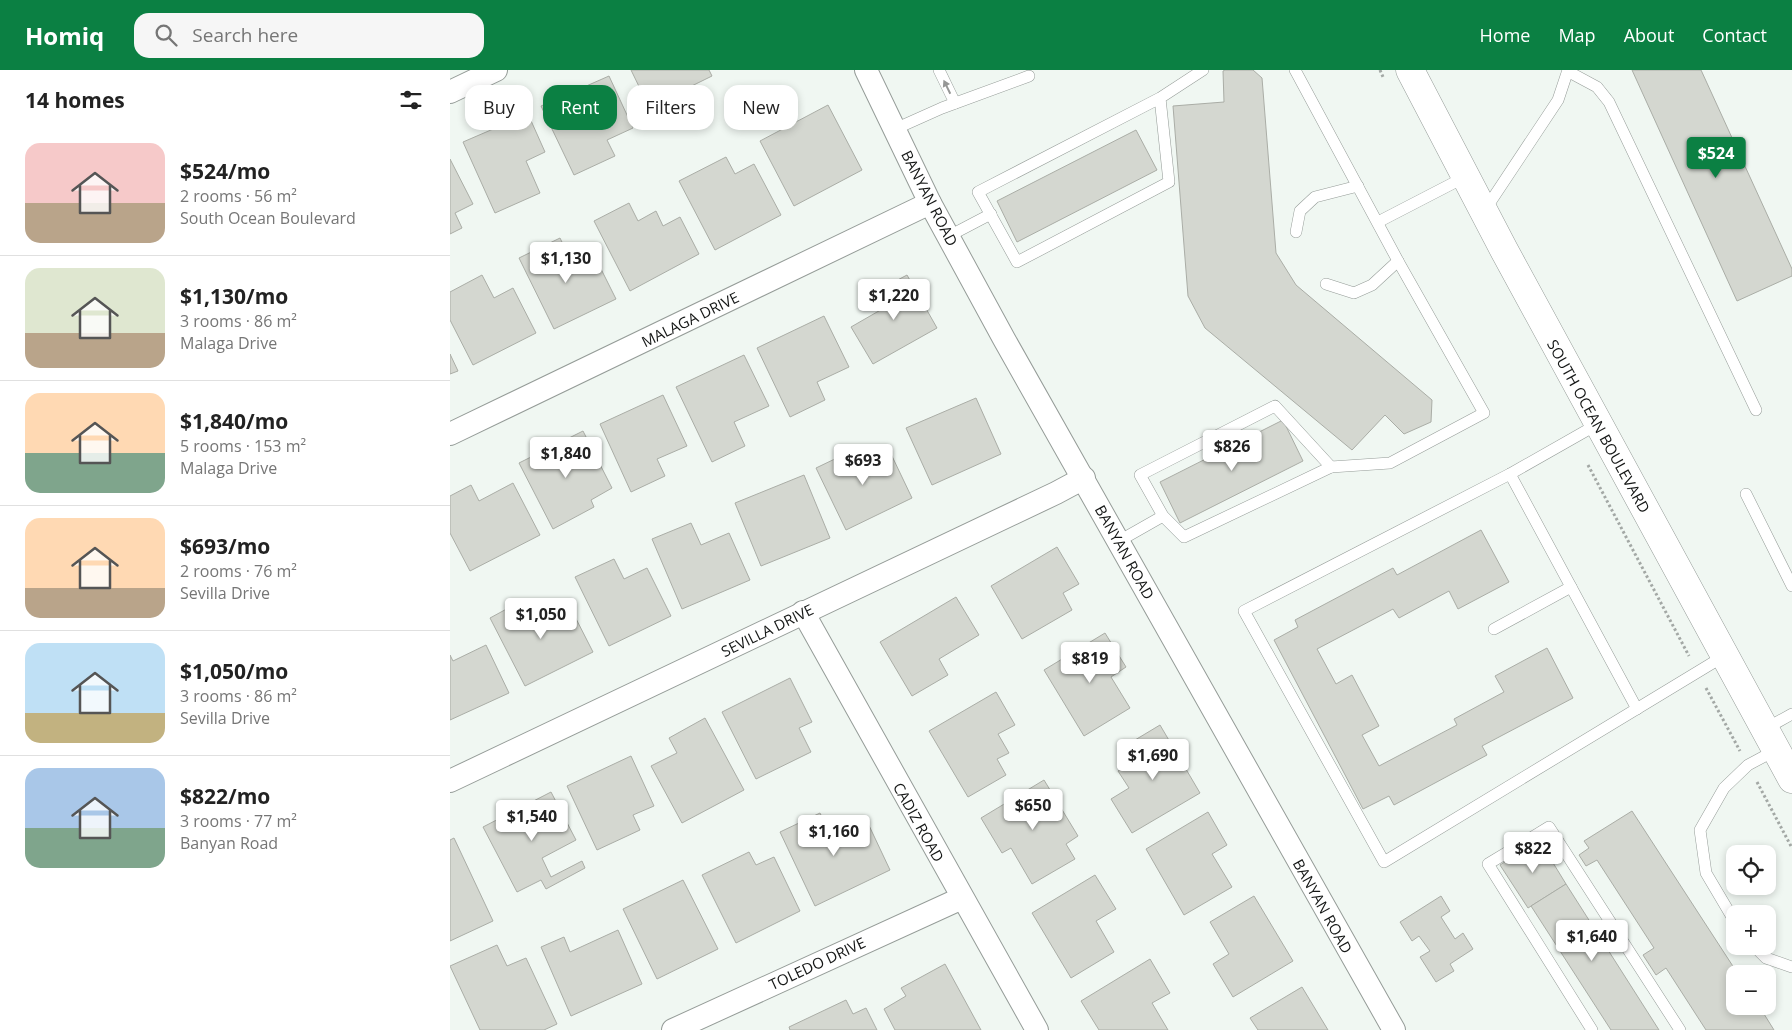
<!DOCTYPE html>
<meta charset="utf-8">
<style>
:root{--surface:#fff;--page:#f6f6f6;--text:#222;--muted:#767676;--line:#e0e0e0;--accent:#0b8043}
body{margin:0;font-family:"Open Sans",sans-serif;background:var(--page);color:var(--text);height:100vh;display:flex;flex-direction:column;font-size:19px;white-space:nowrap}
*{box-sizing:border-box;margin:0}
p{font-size:16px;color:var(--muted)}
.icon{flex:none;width:28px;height:28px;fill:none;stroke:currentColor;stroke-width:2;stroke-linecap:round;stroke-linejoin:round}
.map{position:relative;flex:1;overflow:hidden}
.side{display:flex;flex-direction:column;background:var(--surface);width:450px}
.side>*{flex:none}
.hud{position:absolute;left:15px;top:15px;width:475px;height:45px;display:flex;gap:10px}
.controls{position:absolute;left:1276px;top:775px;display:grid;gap:10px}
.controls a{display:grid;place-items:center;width:50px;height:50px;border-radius:10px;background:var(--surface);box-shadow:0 2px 8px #0003;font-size:25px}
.price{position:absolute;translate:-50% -42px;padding:0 11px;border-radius:5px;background:#fff;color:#222;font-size:16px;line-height:32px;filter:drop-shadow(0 1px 2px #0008)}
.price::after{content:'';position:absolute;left:50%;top:30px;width:15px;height:11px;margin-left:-8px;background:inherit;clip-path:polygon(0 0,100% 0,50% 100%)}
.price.on{background:var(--accent);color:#fff}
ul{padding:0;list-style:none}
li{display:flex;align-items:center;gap:15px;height:125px;padding:0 25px}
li+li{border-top:1px solid var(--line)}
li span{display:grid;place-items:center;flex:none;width:140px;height:100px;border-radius:15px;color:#555}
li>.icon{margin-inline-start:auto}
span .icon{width:60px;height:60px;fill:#fffc;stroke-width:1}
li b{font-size:21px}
h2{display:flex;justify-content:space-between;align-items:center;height:60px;padding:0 25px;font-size:21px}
.pill{padding:0 18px;border-radius:15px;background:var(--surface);box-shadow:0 2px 8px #0003;font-size:18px;line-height:45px}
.pill.on{background:var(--accent);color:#fff}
header{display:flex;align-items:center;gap:30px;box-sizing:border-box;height:70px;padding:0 25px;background:var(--accent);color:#fff}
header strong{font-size:24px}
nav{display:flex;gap:28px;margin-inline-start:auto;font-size:18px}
.search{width:350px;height:45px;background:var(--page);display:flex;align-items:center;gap:12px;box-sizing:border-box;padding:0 18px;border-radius:15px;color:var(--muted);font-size:19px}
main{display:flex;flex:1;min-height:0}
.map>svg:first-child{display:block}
.building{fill:#d4d7d0;stroke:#aaada6}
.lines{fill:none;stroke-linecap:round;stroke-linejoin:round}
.service-casing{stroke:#959c98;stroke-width:12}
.minor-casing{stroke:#959c98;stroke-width:24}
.secondary-casing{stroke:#959c98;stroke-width:29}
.path{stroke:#a3a8a5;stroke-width:3;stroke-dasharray:2.5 2.5;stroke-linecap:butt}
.service{stroke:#fff;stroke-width:11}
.minor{stroke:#fff;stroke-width:22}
.secondary{stroke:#fff;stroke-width:28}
.oneway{fill:#969796}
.labels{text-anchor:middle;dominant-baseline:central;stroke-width:4;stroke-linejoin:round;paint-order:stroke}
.street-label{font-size:15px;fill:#151716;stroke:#fff}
</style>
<header>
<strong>Homiq</strong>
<div class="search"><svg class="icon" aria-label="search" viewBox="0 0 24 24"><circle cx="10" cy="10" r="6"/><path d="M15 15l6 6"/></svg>Search here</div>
<nav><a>Home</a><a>Map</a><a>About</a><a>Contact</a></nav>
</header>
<main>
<section class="side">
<h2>14 homes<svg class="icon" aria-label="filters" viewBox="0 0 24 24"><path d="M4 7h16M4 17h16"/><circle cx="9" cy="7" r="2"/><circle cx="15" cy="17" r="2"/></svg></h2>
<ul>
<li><span style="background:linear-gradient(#f6c9c9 60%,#b9a48a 0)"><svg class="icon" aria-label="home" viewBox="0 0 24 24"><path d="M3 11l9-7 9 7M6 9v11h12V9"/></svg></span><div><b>$524/mo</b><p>2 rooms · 56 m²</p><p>South Ocean Boulevard</p></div></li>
<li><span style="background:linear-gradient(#dfe7d0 65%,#b9a48a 0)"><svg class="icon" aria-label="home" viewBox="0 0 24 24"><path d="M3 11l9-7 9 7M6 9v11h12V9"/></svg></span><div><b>$1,130/mo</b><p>3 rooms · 86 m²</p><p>Malaga Drive</p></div></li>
<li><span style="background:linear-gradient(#ffd9b3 60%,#7fa58c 0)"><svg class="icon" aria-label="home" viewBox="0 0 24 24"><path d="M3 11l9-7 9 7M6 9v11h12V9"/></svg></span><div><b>$1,840/mo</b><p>5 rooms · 153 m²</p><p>Malaga Drive</p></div></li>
<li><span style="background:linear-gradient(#ffd9b3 70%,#b9a48a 0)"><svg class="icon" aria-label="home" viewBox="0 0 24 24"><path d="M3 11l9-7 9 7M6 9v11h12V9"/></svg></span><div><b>$693/mo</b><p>2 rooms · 76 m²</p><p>Sevilla Drive</p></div></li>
<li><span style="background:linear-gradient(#bfe0f5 70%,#c2b280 0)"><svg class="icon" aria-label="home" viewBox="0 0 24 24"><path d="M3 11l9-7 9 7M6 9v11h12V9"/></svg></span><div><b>$1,050/mo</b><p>3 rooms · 86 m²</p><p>Sevilla Drive</p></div></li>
<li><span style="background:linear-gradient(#a9c7e8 60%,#7fa58c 0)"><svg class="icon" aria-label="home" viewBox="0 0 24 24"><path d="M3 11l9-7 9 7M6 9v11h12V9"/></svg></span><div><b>$822/mo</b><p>3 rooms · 77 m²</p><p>Banyan Road</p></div></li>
</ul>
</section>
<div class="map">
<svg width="1342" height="960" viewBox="0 0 1342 960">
<rect width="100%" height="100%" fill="#f0f7f2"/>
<!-- building -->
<g class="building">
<polygon points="181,0 259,0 262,6 199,37"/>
<polygon points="775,0 803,0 812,8 826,183 846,215 982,330 981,352 954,364 935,345 902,380 755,258 738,226 723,36 774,32 773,1"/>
<polygon points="1182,0 1251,0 1342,199 1342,206 1287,231"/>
<polygon points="159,6 183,58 157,70 165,86 124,105 91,36"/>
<polygon points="378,35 412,100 344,136 310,71"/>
<polygon points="78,44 95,82 76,91 90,123 45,143 13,72"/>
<polygon points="686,60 707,100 567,172 547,131"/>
<polygon points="276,87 285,104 304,94 331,145 265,180 229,111"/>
<polygon points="0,89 23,134 5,143 12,158 0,164"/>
<polygon points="179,133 188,151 206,141 213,156 230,147 249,184 180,221 144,151"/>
<polygon points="110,168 125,199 146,189 166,229 104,259 69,188"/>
<polygon points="32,205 44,228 63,218 86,263 23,295 0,250 0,222"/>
<polygon points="457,205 487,258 423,294 401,257 434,238 425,222"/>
<polygon points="374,246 399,297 367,312 375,330 340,347 307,278"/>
<polygon points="0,284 8,301 0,304"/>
<polygon points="294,285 319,336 284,352 295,376 262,392 226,317"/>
<polygon points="213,325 237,376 207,389 215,406 181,422 150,354"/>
<polygon points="526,328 551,384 482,415 456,358"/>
<polygon points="833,350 853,391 730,453 710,412"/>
<polygon points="133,361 162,418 141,430 144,437 103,459 69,393"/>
<polygon points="414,375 423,392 441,384 462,428 396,460 366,398"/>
<polygon points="354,405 380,468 311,496 285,433"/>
<polygon points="63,413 90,465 20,501 0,463 0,426 21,415 29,431"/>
<polygon points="241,453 251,475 279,463 300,510 232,539 202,469"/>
<polygon points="1031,460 1059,512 1008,539 999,521 949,548 943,539 867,579 886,614 902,605 929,656 912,665 929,696 1007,655 1004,649 1054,622 1045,606 1097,578 1123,628 1032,676 1037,685 944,735 939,726 913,739 824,570 848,557 845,550 943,498 947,505"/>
<polygon points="607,477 629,514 613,523 622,540 572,569 541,516"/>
<polygon points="164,489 174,509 197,498 221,546 159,576 125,507"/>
<polygon points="506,527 529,565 489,589 498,605 462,626 430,572"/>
<polygon points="75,529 85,549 118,533 143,582 75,616 40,548"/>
<polygon points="655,563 676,597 661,607 680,638 634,666 594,600"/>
<polygon points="36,575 59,623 0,650 0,585 3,591"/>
<polygon points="340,608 362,652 349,658 361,682 306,709 272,642"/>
<polygon points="546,622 565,655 548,664 559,683 547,689 556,705 518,727 479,661"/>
<polygon points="255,648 294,720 232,753 201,696 227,683 219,668"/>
<polygon points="710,655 750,723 682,763 661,729 679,718 668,701 684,692 675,676"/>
<polygon points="181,686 204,736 183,745 190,760 147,780 117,716"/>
<polygon points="594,710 628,766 616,774 625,789 582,814 561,778 552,783 531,748"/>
<polygon points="101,722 126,770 92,788 101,807 132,791 135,798 96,819 91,810 67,822 33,757"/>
<polygon points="1182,741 1288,904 1285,904 1285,936 1309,936 1324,960 1256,960 1216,898 1206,905 1193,885 1204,878 1147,790 1136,796 1129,785 1139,778 1134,771"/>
<polygon points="758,742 777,775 762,784 782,817 734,845 696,779"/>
<polygon points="370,743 380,764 415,747 440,800 365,836 330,762"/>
<polygon points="4,768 43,851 0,871 0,770"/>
<polygon points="1089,770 1116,814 1078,838 1050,795"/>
<polygon points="299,782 306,795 324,787 350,841 286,873 252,805"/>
<polygon points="645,805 666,839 646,851 664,882 621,908 582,843"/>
<polygon points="233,810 268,879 207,909 173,839"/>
<polygon points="1116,814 1209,960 1161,960 1081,836"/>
<polygon points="804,826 843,891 783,927 763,894 779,884 760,852"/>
<polygon points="991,826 1000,841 991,847 1005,869 1013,863 1023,879 1000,894 1004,901 986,912 970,887 980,881 969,866 962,871 950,852"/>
<polygon points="168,860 192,914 121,946 91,877 114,867 120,882"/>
<polygon points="47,875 57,896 76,888 107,954 94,960 30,960 0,896"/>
<polygon points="700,889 720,923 702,933 718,960 649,960 631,931"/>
<polygon points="495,894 531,960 445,960 434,939 456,926 451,918"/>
<polygon points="852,917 878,960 808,960 800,948"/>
<polygon points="396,930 403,944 416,938 427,960 340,960 339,957"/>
</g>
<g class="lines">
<!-- service casing -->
<g class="service-casing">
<g id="service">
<polyline points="489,0 505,33"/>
<polyline points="845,0 948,191 1034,343 940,393 881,397"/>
<polyline points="1119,2 1147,17 1159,32 1306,340"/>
<polyline points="710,28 719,112 567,192 528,122 710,28 753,0"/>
<polyline points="445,59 492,38 579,6"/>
<polyline points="1035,140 1108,30 1118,0"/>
<polyline points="928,152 1015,107"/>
<polyline points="846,162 850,141 865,127 908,116"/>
<polyline points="499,166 541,144"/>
<polyline points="876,214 904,223 922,215 948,191"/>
<polyline points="1148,354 1060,404 794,541 934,792 1274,586"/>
<polyline points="1060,404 1187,639"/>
<polyline points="1296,424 1342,516"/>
<polyline points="669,471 713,446 690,405 825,336 881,397 734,467 713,446"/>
<polyline points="1044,559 1121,517"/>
<polyline points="1315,659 1342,644"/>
<polyline points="1285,852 1256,803 1250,760 1274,718 1298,695 1326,680"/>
<polyline points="1304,876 1316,888 1342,897"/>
<polyline points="1142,960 1038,794 1099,757 1230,960"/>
</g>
</g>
<!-- minor casing -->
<g class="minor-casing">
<g id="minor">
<polyline points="416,0 480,133 554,269 944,960"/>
<polyline points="0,22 46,0"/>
<polyline points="0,364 480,133"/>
<polyline points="353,542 587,960"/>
<polyline points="0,711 606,423 634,408"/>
<polyline points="223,960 512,828"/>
</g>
</g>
<!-- secondary casing -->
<g class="secondary-casing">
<polyline id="secondary" points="960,0 1054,180 1342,709"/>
</g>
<!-- path -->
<g class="path">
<polyline points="930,0 933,7"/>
<polyline points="1138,395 1239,586"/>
<polyline points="1256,618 1290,681"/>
<polyline points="1307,712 1342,778"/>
</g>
<!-- service -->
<use href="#service" class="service"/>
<!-- minor -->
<use href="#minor" class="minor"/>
<!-- secondary -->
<use href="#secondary" class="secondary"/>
</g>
<!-- one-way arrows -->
<defs><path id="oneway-solid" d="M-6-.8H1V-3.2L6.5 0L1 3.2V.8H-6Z" transform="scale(1.25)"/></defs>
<use class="oneway" href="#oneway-solid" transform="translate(497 17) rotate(-116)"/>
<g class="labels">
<!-- street labels -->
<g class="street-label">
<text transform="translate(480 128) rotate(63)">BANYAN ROAD</text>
<text transform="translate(240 249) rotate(-26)">MALAGA DRIVE</text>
<text transform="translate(1149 356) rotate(61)">SOUTH OCEAN BOULEVARD</text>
<text transform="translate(675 482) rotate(61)">BANYAN ROAD</text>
<text transform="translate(317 560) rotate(-26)">SEVILLA DRIVE</text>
<text transform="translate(469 752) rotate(61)">CADIZ ROAD</text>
<text transform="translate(873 836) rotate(61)">BANYAN ROAD</text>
<text transform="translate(367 893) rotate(-25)">TOLEDO DRIVE</text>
</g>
</g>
</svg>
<div class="controls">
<a><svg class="icon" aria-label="locate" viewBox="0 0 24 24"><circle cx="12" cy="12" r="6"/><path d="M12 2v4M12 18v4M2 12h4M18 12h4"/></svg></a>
<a>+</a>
<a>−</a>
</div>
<b class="price on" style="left:1266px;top:109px">$524</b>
<b class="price" style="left:116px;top:214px">$1,130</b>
<b class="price" style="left:444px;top:251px">$1,220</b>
<b class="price" style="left:782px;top:402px">$826</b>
<b class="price" style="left:116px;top:409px">$1,840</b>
<b class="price" style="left:413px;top:416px">$693</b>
<b class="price" style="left:91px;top:570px">$1,050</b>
<b class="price" style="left:640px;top:614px">$819</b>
<b class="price" style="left:703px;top:711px">$1,690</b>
<b class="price" style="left:583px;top:761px">$650</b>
<b class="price" style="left:82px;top:772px">$1,540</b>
<b class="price" style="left:384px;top:787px">$1,160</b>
<b class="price" style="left:1083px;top:804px">$822</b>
<b class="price" style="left:1142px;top:892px">$1,640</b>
<div class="hud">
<a class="pill">Buy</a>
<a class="pill on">Rent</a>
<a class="pill">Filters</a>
<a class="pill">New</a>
</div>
</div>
</main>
